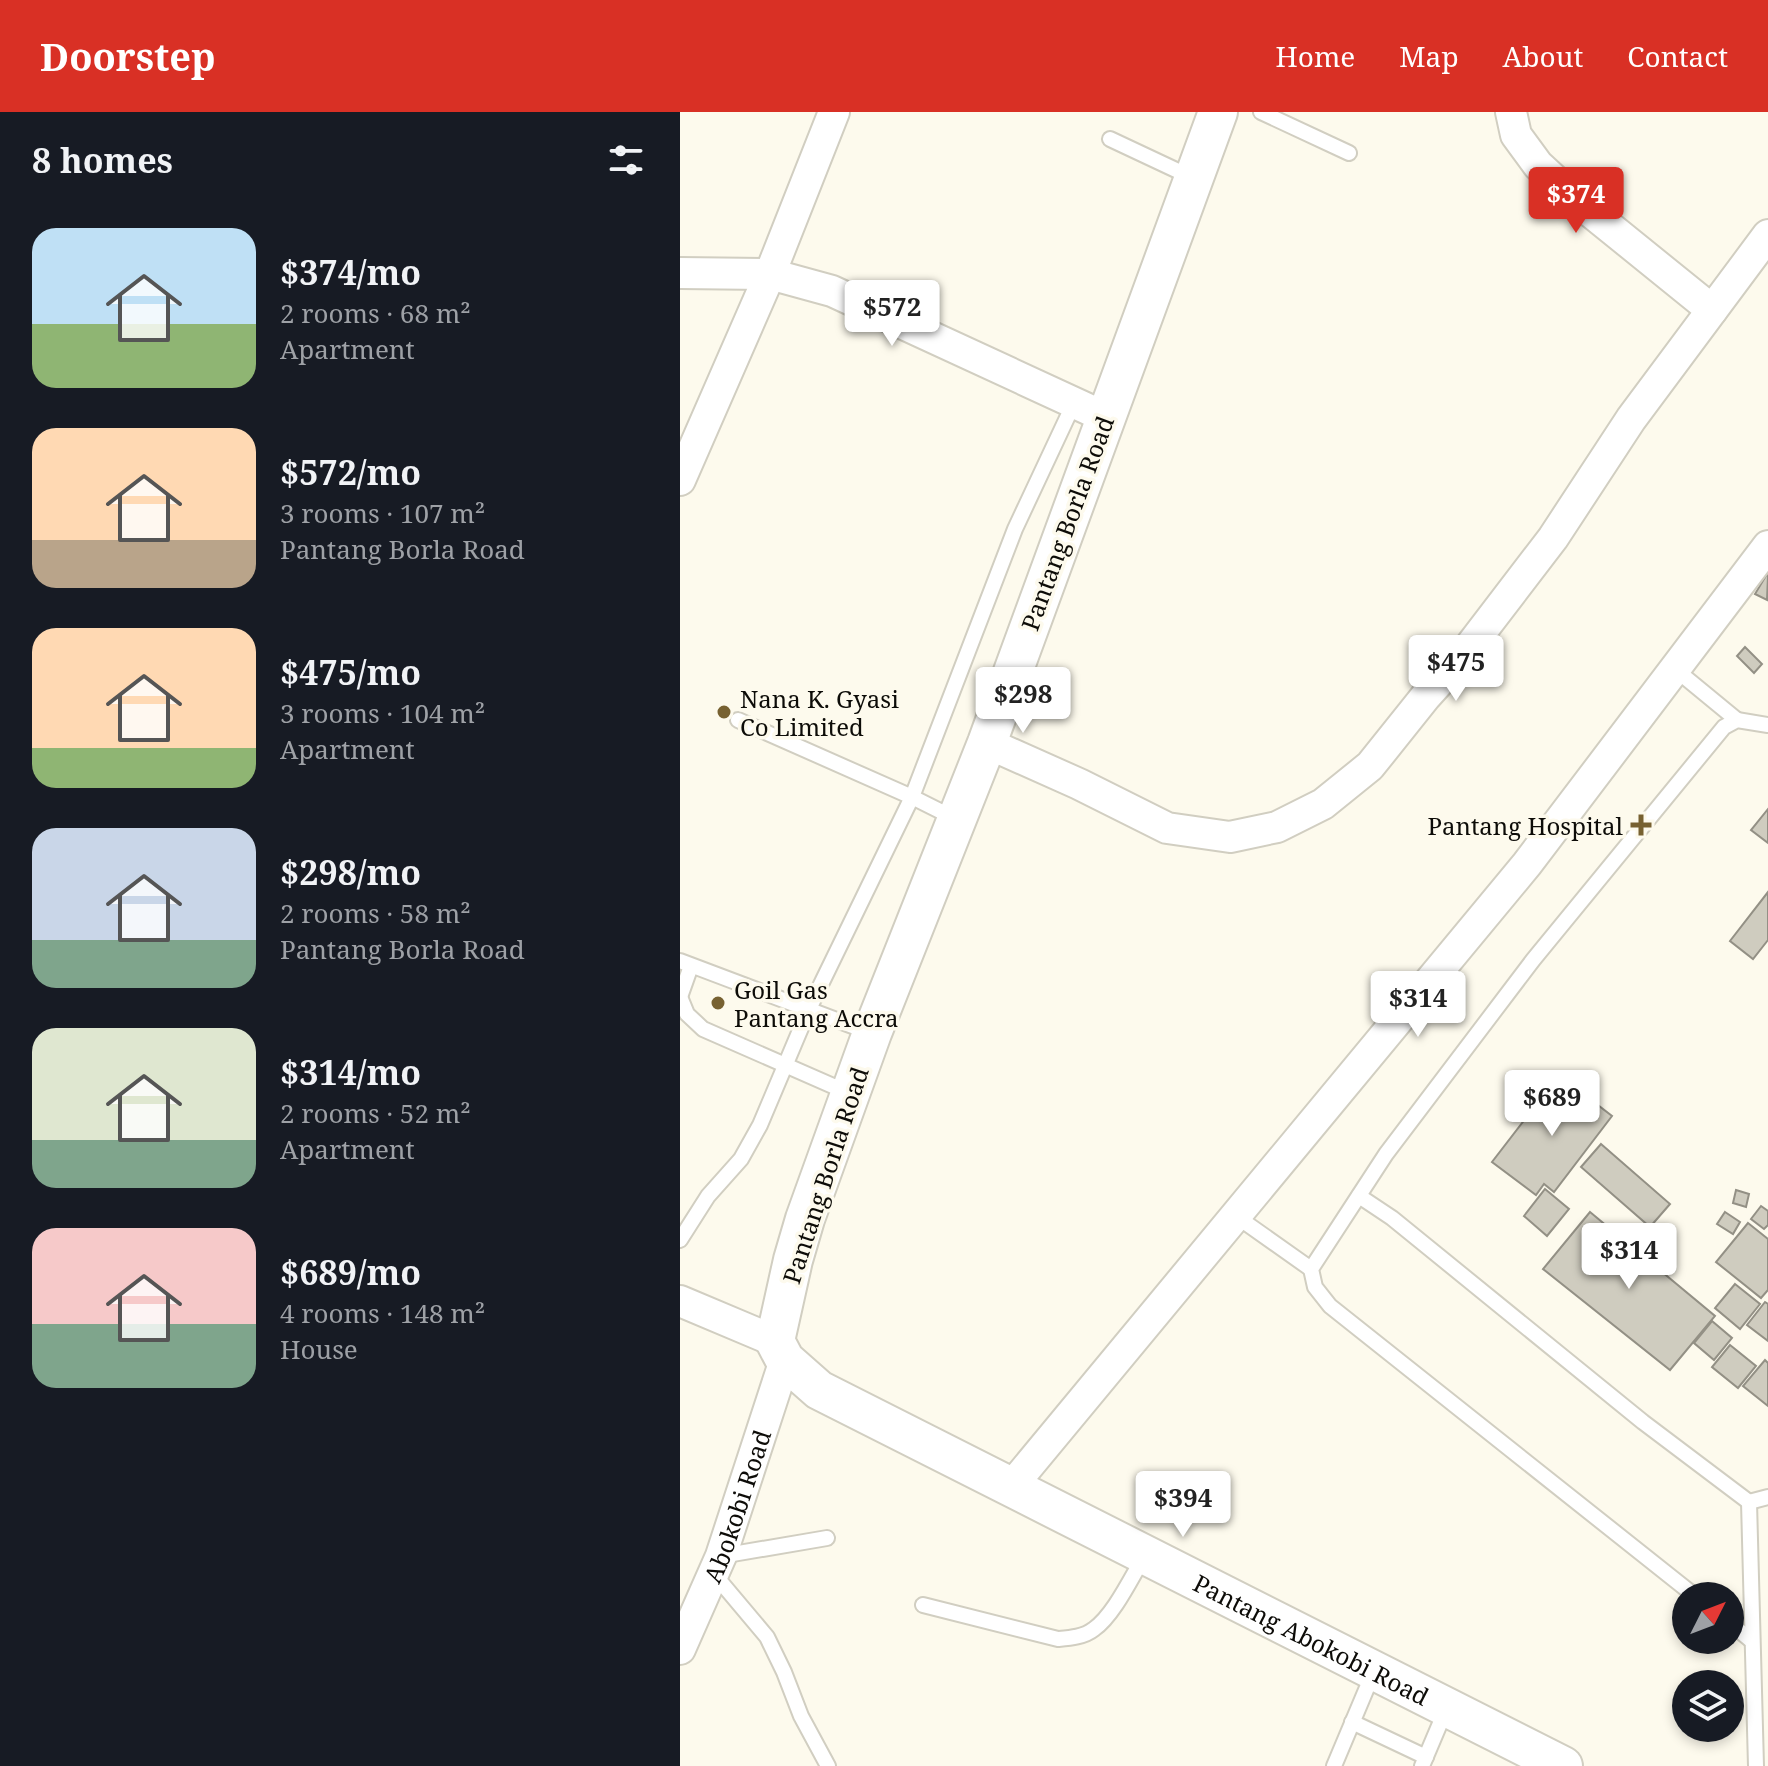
<!DOCTYPE html>
<meta charset="utf-8">
<style>
:root{--surface:#171b24;--page:#242831;--text:#f1f3f6;--muted:#9ea1a6;--accent:#d93025}
body{margin:0;font-family:"Noto Serif",serif;background:var(--page);color:var(--text);height:100vh;display:flex;flex-direction:column;font-size:30px;white-space:nowrap}
*{box-sizing:border-box;margin:0}
p{font-size:26px;color:var(--muted)}
.icon{flex:none;width:44px;height:44px;fill:none;stroke:currentColor;stroke-width:2;stroke-linecap:round;stroke-linejoin:round}
.map{position:relative;flex:1;overflow:hidden}
.panel{display:flex;flex-direction:column;background:var(--surface);width:680px}
.panel>*{flex:none}
.needle{width:52px;rotate:48deg}
.controls{position:absolute;left:992px;top:1470px;display:grid;gap:16px}
.controls a{display:grid;place-items:center;width:72px;height:72px;border-radius:50%;background:var(--surface);box-shadow:0 4px 12px #0003;font-size:40px}
.price{position:absolute;translate:-50% -68px;padding:0 18px;border-radius:8px;background:#fff;color:#222;font-size:26px;line-height:52px;filter:drop-shadow(0 2px 4px #0008)}
.price::after{content:'';position:absolute;left:50%;top:48px;width:24px;height:18px;margin-left:-12px;background:inherit;clip-path:polygon(0 0,100% 0,50% 100%)}
.price.active{background:var(--accent);color:#fff}
ul{padding:0;list-style:none}
li{display:flex;align-items:center;gap:24px;height:200px;padding:0 32px}
li span{display:grid;place-items:center;flex:none;width:224px;height:160px;border-radius:24px;color:#555}
li>.icon{margin-inline-start:auto}
span .icon{width:96px;height:96px;fill:#fffc;stroke-width:1}
li b{font-size:34px}
h2{display:flex;justify-content:space-between;align-items:center;height:96px;padding:0 32px;font-size:34px}
header{display:flex;align-items:center;gap:48px;box-sizing:border-box;height:112px;padding:0 40px;background:var(--accent);color:#fff}
header strong{font-size:38px}
nav{display:flex;gap:44px;margin-inline-start:auto;font-size:28px}
main{display:flex;flex:1;min-height:0}
.map>svg:first-child{display:block}
.building{fill:#cfccbf;stroke:#939085;stroke-width:2}
.lines{fill:none;stroke-linecap:round;stroke-linejoin:round}
.service-casing{stroke:#d1cec1;stroke-width:18}
.minor-casing{stroke:#d1cec1;stroke-width:34}
.tertiary-casing{stroke:#d1cec1;stroke-width:42}
.service{stroke:#fff;stroke-width:14}
.minor{stroke:#fff;stroke-width:30}
.tertiary{stroke:#fff;stroke-width:38}
.poi-dot{fill:#776131;stroke:#fdfaed;stroke-width:3}
.labels{text-anchor:middle;dominant-baseline:central;stroke-width:7;stroke-linejoin:round;paint-order:stroke}
.street-label{font-size:24px;fill:#0d0c08;stroke:#fdfaed}
.poi-label{font-size:24px;fill:#0d0c08;stroke:#fdfaed;text-anchor:start}
</style>
<header>
<strong>Doorstep</strong>
<nav><a>Home</a><a>Map</a><a>About</a><a>Contact</a></nav>
</header>
<main>
<section class="panel">
<h2>8 homes<svg class="icon" aria-label="filters" viewBox="0 0 24 24"><path d="M4 7h16M4 17h16"/><circle cx="9" cy="7" r="2"/><circle cx="15" cy="17" r="2"/></svg></h2>
<ul>
<li><span style="background:linear-gradient(#bfe0f5 60%,#8fb573 0)"><svg class="icon" aria-label="home" viewBox="0 0 24 24"><path d="M3 11l9-7 9 7M6 9v11h12V9"/></svg></span><div><b>$374/mo</b><p>2 rooms · 68 m²</p><p>Apartment</p></div></li>
<li><span style="background:linear-gradient(#ffd9b3 70%,#b9a48a 0)"><svg class="icon" aria-label="home" viewBox="0 0 24 24"><path d="M3 11l9-7 9 7M6 9v11h12V9"/></svg></span><div><b>$572/mo</b><p>3 rooms · 107 m²</p><p>Pantang Borla Road</p></div></li>
<li><span style="background:linear-gradient(#ffd9b3 75%,#8fb573 0)"><svg class="icon" aria-label="home" viewBox="0 0 24 24"><path d="M3 11l9-7 9 7M6 9v11h12V9"/></svg></span><div><b>$475/mo</b><p>3 rooms · 104 m²</p><p>Apartment</p></div></li>
<li><span style="background:linear-gradient(#c9d6e8 70%,#7fa58c 0)"><svg class="icon" aria-label="home" viewBox="0 0 24 24"><path d="M3 11l9-7 9 7M6 9v11h12V9"/></svg></span><div><b>$298/mo</b><p>2 rooms · 58 m²</p><p>Pantang Borla Road</p></div></li>
<li><span style="background:linear-gradient(#dfe7d0 70%,#7fa58c 0)"><svg class="icon" aria-label="home" viewBox="0 0 24 24"><path d="M3 11l9-7 9 7M6 9v11h12V9"/></svg></span><div><b>$314/mo</b><p>2 rooms · 52 m²</p><p>Apartment</p></div></li>
<li><span style="background:linear-gradient(#f6c9c9 60%,#7fa58c 0)"><svg class="icon" aria-label="home" viewBox="0 0 24 24"><path d="M3 11l9-7 9 7M6 9v11h12V9"/></svg></span><div><b>$689/mo</b><p>4 rooms · 148 m²</p><p>House</p></div></li>
</ul>
</section>
<div class="map">
<svg width="1088" height="1654" viewBox="0 0 1088 1654">
<rect width="100%" height="100%" fill="#fdfaed"/>
<!-- building -->
<g class="building">
<polygon points="1087,462 1088,463 1087,488 1075,482"/>
<polygon points="1065,535 1082,552 1074,561 1057,544"/>
<polygon points="1088,697 1088,731 1071,718"/>
<polygon points="1088,780 1088,828 1073,847 1050,829"/>
<polygon points="879,963 932,1004 874,1080 864,1072 856,1083 812,1050"/>
<polygon points="921,1032 990,1092 970,1115 901,1055"/>
<polygon points="865,1077 889,1097 867,1124 844,1104"/>
<polygon points="1056,1078 1069,1082 1066,1095 1053,1091"/>
<polygon points="1081,1094 1088,1099 1088,1113 1084,1117 1071,1107"/>
<polygon points="910,1100 1035,1204 990,1258 863,1157"/>
<polygon points="1045,1100 1060,1110 1053,1122 1037,1112"/>
<polygon points="1068,1111 1088,1127 1088,1178 1081,1186 1036,1150"/>
<polygon points="1055,1172 1080,1192 1060,1217 1035,1196"/>
<polygon points="1085,1190 1088,1192 1088,1229 1067,1213"/>
<polygon points="1032,1209 1052,1226 1034,1248 1014,1231"/>
<polygon points="1050,1233 1076,1254 1058,1276 1032,1255"/>
<polygon points="1085,1248 1088,1251 1088,1294 1063,1274"/>
</g>
<g class="lines">
<!-- service casing -->
<g class="service-casing">
<g id="service">
<polyline points="581,0 669,41"/>
<polyline points="430,27 513,66"/>
<polyline points="995,557 1057,608"/>
<polyline points="58,608 232,685 276,707"/>
<polyline points="0,849 191,921"/>
<polyline points="0,885 7,902 23,917 169,981"/>
<polyline points="0,885 11,854"/>
<polyline points="679,1084 712,1106 963,1310 1069,1390"/>
<polyline points="556,1104 631,1157"/>
<polyline points="0,1128 28,1084 61,1047 80,1013 129,897 232,685 335,417 394,291"/>
<polyline points="1069,1390 1076,1654"/>
<polyline points="1069,1390 1088,1385"/>
<polyline points="41,1444 147,1426"/>
<polyline points="34,1462 87,1525 104,1560 121,1604 148,1654"/>
<polyline points="1015,1484 650,1194 635,1175 631,1157 706,1042 853,848 1044,615 1057,608 1088,613"/>
<path d="M243 1493 378 1527C390 1526 404 1525 414 1517 434 1503 452 1464 465 1443"/>
<polyline points="1050,1511 1072,1529"/>
<polyline points="672,1610 746,1645"/>
<polyline points="654,1654 694,1559"/>
<polyline points="742,1654 767,1595"/>
</g>
</g>
<!-- minor casing -->
<g class="minor-casing">
<g id="minor">
<polyline points="831,0 836,23 858,53 896,88 1032,198"/>
<polyline points="0,161 90,162 152,179 425,305"/>
<polyline points="0,368 90,162 154,0"/>
<polyline points="307,631 399,672 487,716 550,725 597,715 643,692 690,654 746,584 785,541 873,426 951,307 1088,123"/>
<polyline points="0,1189 95,1229"/>
<polyline points="331,1375 847,752 1088,434"/>
<path id="s1" d="M0 1537 41 1444 105 1248"/>
</g>
</g>
<!-- tertiary casing -->
<g class="tertiary-casing">
<g id="tertiary">
<path id="s2" d="M538 0 307 631 192 921 125 1107 113 1148 95 1229 105 1248 139 1278 883 1654"/>
</g>
</g>
<!-- service -->
<use href="#service" class="service"/>
<!-- minor -->
<use href="#minor" class="minor"/>
<!-- tertiary -->
<use href="#tertiary" class="tertiary"/>
</g>
<!-- markers -->
<g class="poi-dot">
<circle cx="44" cy="600" r="8"/>
<path d="M957 701h8v8h8v8h-8v8h-8v-8h-8v-8h8z"/>
<circle cx="38" cy="891" r="8"/>
</g>
<g class="labels">
<!-- street labels -->
<g class="street-label">
<text transform="translate(387 411) rotate(-70)">Pantang Borla Road</text>
<text transform="translate(145 1063) rotate(-72)">Pantang Borla Road</text>
<text stroke="none"><textPath href="#s1" startOffset="154">Abokobi Road</textPath></text>
<text stroke="none"><textPath href="#s2" startOffset="1926">Pantang Abokobi Road</textPath></text>
</g>
<!-- poi labels -->
<g class="poi-label">
<text x="60" y="586">Nana K. Gyasi<tspan x="60" dy="28">Co Limited</tspan></text>
<text x="943" y="713" text-anchor="end">Pantang Hospital</text>
<text x="54" y="877">Goil Gas<tspan x="54" dy="28">Pantang Accra</tspan></text>
</g>
</g>
</svg>
<div class="controls">
<a><svg class="needle" viewBox="-14 -14 28 28"><path d="M0-13l5 13h-10z" fill="#e53935"/><path d="M0 13l5-13h-10z" fill="#9ea1a6"/></svg></a>
<a><svg class="icon" aria-label="layers" viewBox="0 0 24 24"><path d="M12 4l9 5-9 5-9-5zM3 14l9 5 9-5"/></svg></a>
</div>
<b class="price active" style="left:896px;top:123px">$374</b>
<b class="price" style="left:212px;top:236px">$572</b>
<b class="price" style="left:776px;top:591px">$475</b>
<b class="price" style="left:343px;top:623px">$298</b>
<b class="price" style="left:738px;top:927px">$314</b>
<b class="price" style="left:872px;top:1026px">$689</b>
<b class="price" style="left:949px;top:1179px">$314</b>
<b class="price" style="left:503px;top:1427px">$394</b>
</div>
</main>
